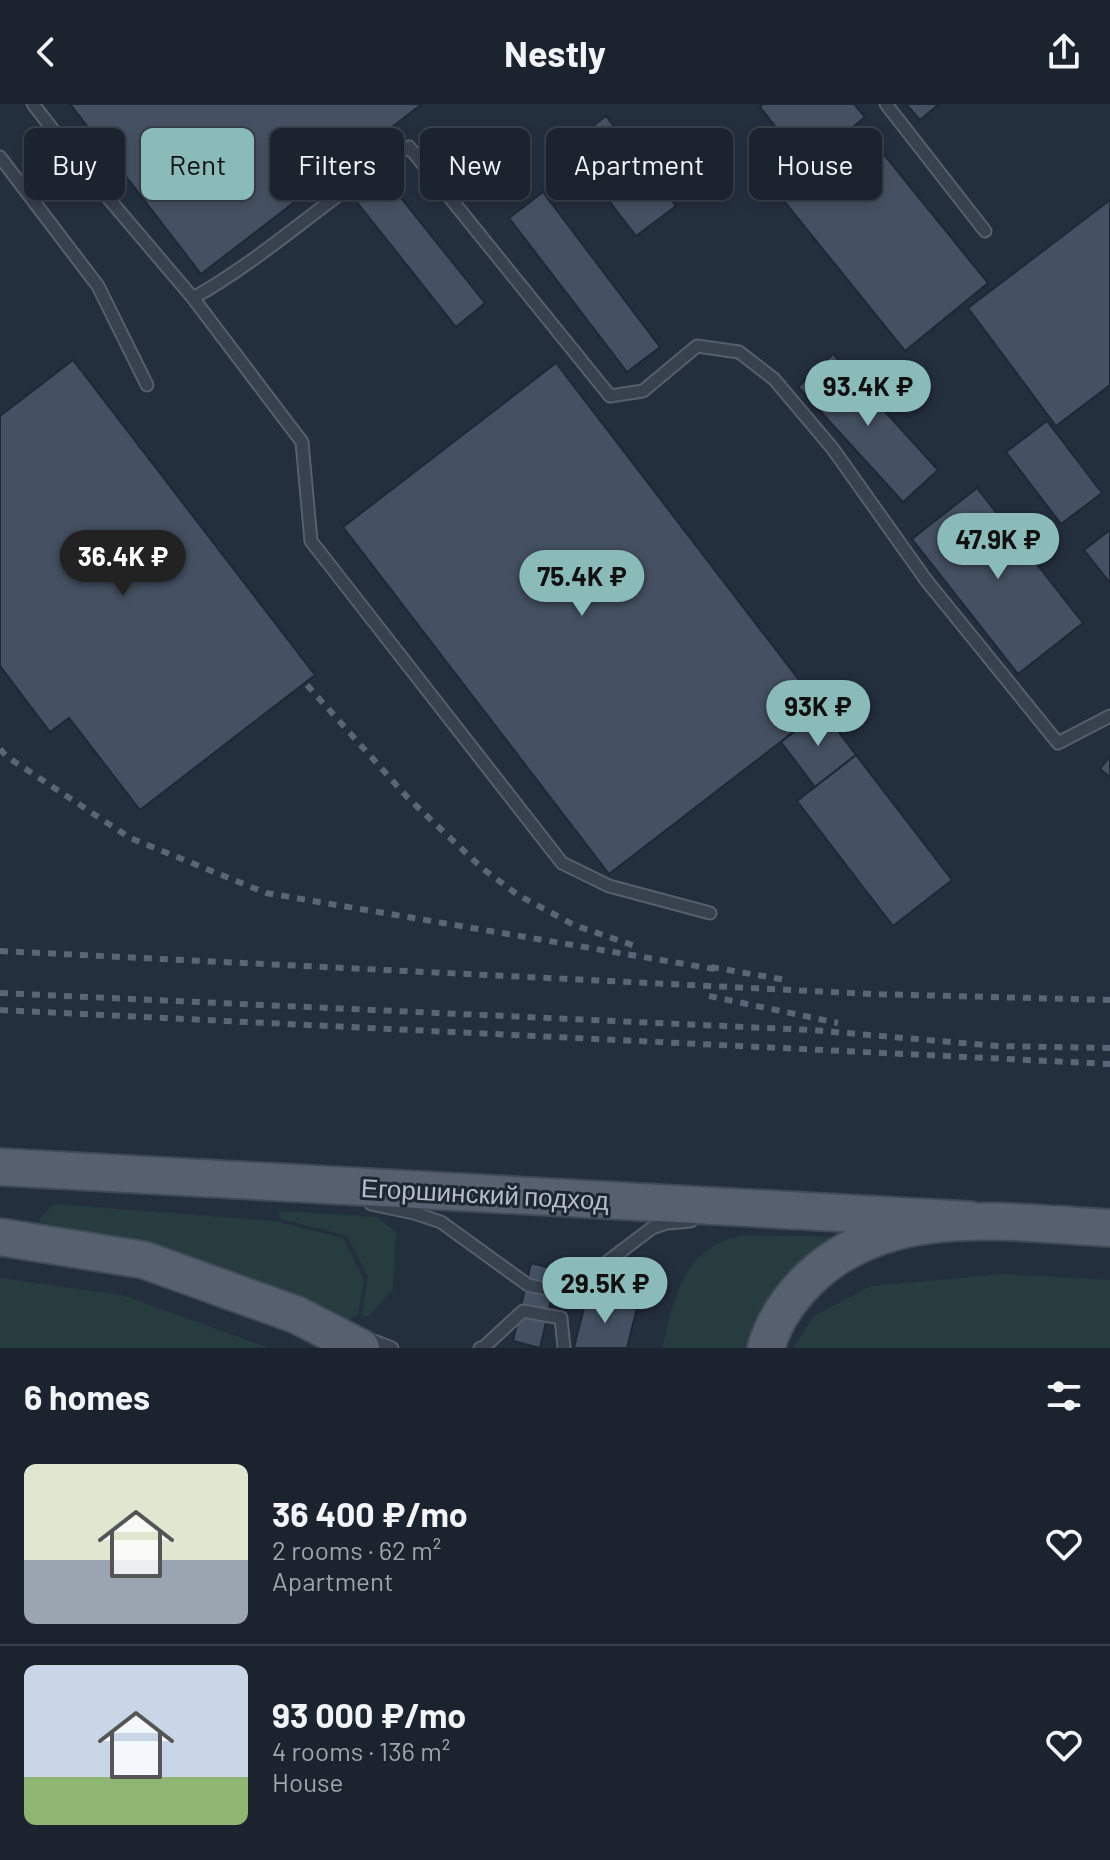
<!DOCTYPE html>
<meta charset="utf-8">
<style>
:root{--surface:#1b232e;--page:#282f3a;--text:#f1f3f6;--muted:#a0a4aa;--line:#39404a;--accent:#8bbbb9}
body{margin:0;font-family:Barlow,sans-serif;background:var(--page);color:var(--text);height:100vh;display:flex;flex-direction:column;font-size:30px;white-space:nowrap}
*{box-sizing:border-box;margin:0}
p{font-size:26px;color:var(--muted)}
.icon{flex:none;width:44px;height:44px;fill:none;stroke:currentColor;stroke-width:2;stroke-linecap:round;stroke-linejoin:round}
.map{position:relative;height:1244px;overflow:hidden}
.panel{display:flex;flex-direction:column;background:var(--surface);flex:1}
.panel>*{flex:none}
.guide{position:absolute;left:24px;top:24px;width:1062px;height:72px;display:flex;gap:16px}
.price{position:absolute;translate:-50% -68px;padding:0 18px;border-radius:28px;background:var(--accent);color:#111;font-size:26px;line-height:52px;filter:drop-shadow(0 2px 4px #0008)}
.price::after{content:'';position:absolute;left:50%;top:48px;width:24px;height:18px;margin-left:-12px;background:inherit;clip-path:polygon(0 0,100% 0,50% 100%)}
.price.selected{background:#222;color:#fff}
ul{padding:0;list-style:none}
li{display:flex;align-items:center;gap:24px;height:200px;padding:0 24px}
li+li{border-top:2px solid var(--line)}
li span{display:grid;place-items:center;flex:none;width:224px;height:160px;border-radius:12px;color:#555}
li>.icon{margin-inline-start:auto}
span .icon{width:96px;height:96px;fill:#fffc;stroke-width:1}
li b{font-size:34px}
h2{display:flex;justify-content:space-between;align-items:center;height:96px;padding:0 24px;font-size:34px}
.tag{padding:0 28px;border-radius:12px;background:var(--surface);box-shadow:0 4px 12px #0003,0 0 0 2px var(--line);font-size:28px;line-height:72px}
.tag.selected{background:var(--accent);color:#111}
header{display:flex;justify-content:space-between;align-items:center;height:104px;padding:0 24px;background:var(--surface);font-size:36px;font-weight:700}
.map>svg:first-child{display:block}
.green{fill:#263c3f}
.building{fill:#455162;stroke:#1f2835;stroke-width:2}
.lines{fill:none;stroke-linecap:round;stroke-linejoin:round}
.service-casing{stroke:#565f6c;stroke-width:15}
.primary-casing{stroke:#414a57;stroke-width:40}
.service{stroke:#38414e;stroke-width:11}
.primary{stroke:#56606e;stroke-width:36}
.rail{stroke:#5a6575;stroke-width:6;stroke-dasharray:8 8;stroke-linecap:butt}
.labels{text-anchor:middle;dominant-baseline:central;stroke-width:6;stroke-linejoin:round;paint-order:stroke}
.street-label{font-size:26px;fill:#b4bcc9;stroke:#1d2633}
</style>
<header><svg class="icon" aria-label="back" viewBox="0 0 24 24"><path d="M15 5l-7 7 7 7"/></svg>Nestly<svg class="icon" aria-label="share" viewBox="0 0 24 24"><path d="M12 15V3M7 8l5-5 5 5M5 13v7h14v-7"/></svg></header>
<div class="map">
<svg width="1110" height="1244" viewBox="0 0 1110 1244">
<rect width="100%" height="100%" fill="#242f3e"/>
<!-- green -->
<g class="green">
<polygon points="54,1100 274,1117 343,1134 364,1176 358,1211 349,1216 330,1206 247,1179 56,1129 38,1116"/>
<polygon points="278,1107 378,1113 396,1129 393,1185 369,1212 362,1211 368,1172 347,1132 281,1115"/>
<path d="M746 1131 837 1133 754 1244H662C675 1192 684 1140 746 1131Z"/>
<polygon points="1003,1170 1110,1176 1110,1244 793,1244 814,1212 871,1182"/>
<polygon points="0,1174 122,1191 269,1244 0,1244"/>
</g>
<!-- building -->
<g class="building">
<polygon points="70,0 422,0 201,170"/>
<polygon points="763,0 854,0 865,13 808,60 832,89 882,48 988,179 905,247 767,76 798,51 760,3"/>
<polygon points="906,0 939,0 920,16"/>
<polygon points="606,12 676,102 636,132 567,42"/>
<polygon points="385,74 485,199 456,223 356,97"/>
<polygon points="543,88 660,243 627,268 509,114"/>
<polygon points="1110,96 1110,281 1056,322 968,204"/>
<polygon points="833,250 938,366 903,398 798,283"/>
<polygon points="73,256 315,571 140,706 69,614 50,628 0,562 0,312"/>
<polygon points="556,259 822,606 609,770 343,423"/>
<polygon points="1047,317 1102,389 1061,420 1006,348"/>
<polygon points="977,384 1083,519 1018,570 912,435"/>
<polygon points="1110,426 1110,479 1084,446"/>
<polygon points="822,606 856,651 815,683 781,638"/>
<polygon points="856,651 952,776 893,822 797,697"/>
<polygon points="1110,652 1110,673 1100,665"/>
<polygon points="531,1159 558,1166 540,1244 513,1237"/>
<polygon points="587,1191 637,1204 627,1244 574,1244"/>
</g>
<g class="lines">
<!-- service casing -->
<g class="service-casing">
<g id="service">
<path d="M33 0 81 62 193 194C270 151 333 88 409 43L610 292 643 287 697 242 739 248 774 275 833 345 926 476 1058 639 1110 612"/>
<polyline points="886,0 985,127"/>
<polyline points="0,53 98,182 147,281"/>
<polyline points="193,194 302,338 311,437 562,759 609,782 710,809"/>
<polyline points="371,1100 414,1109 441,1118 528,1181 566,1189 652,1124 667,1119 691,1117"/>
<polyline points="366,1234 392,1244"/>
<polyline points="480,1244 484,1243 523,1207 561,1214 564,1244"/>
</g>
</g>
<!-- primary casing -->
<g class="primary-casing">
<g id="primary">
<polyline points="0,1063 970,1116"/>
<polyline points="0,1133 144,1156 297,1211 361,1244"/>
<path d="M766 1244C773 1219 789 1195 807 1177 887 1097 1008 1119 1110 1124"/>
</g>
</g>
<!-- service -->
<use href="#service" class="service"/>
<!-- primary -->
<use href="#primary" class="primary"/>
<!-- rail -->
<g class="rail">
<polyline points="307,581 408,694 483,765 518,791 574,821 638,843"/>
<polyline points="0,645 6,652 130,734 266,789 720,866"/>
<polyline points="0,847 872,890 1110,896"/>
<polyline points="711,863 786,876"/>
<polyline points="0,889 811,926 997,942 1110,944"/>
<polyline points="709,892 838,919"/>
<polyline points="0,906 1110,960"/>
</g>
</g>
<g class="labels">
<!-- street labels -->
<g class="street-label">
<text transform="translate(485 1089) rotate(3)">Егоршинский подход</text>
</g>
</g>
</svg>
<b class="price" style="left:868px;top:324px">93.4K ₽</b>
<b class="price" style="left:998px;top:477px">47.9K ₽</b>
<b class="price selected" style="left:123px;top:494px">36.4K ₽</b>
<b class="price" style="left:582px;top:514px">75.4K ₽</b>
<b class="price" style="left:818px;top:644px">93K ₽</b>
<b class="price" style="left:605px;top:1221px">29.5K ₽</b>
<div class="guide">
<a class="tag">Buy</a>
<a class="tag selected">Rent</a>
<a class="tag">Filters</a>
<a class="tag">New</a>
<a class="tag">Apartment</a>
<a class="tag">House</a>
</div>
</div>
<section class="panel">
<h2>6 homes<svg class="icon" aria-label="filters" viewBox="0 0 24 24"><path d="M4 7h16M4 17h16"/><circle cx="9" cy="7" r="2"/><circle cx="15" cy="17" r="2"/></svg></h2>
<ul>
<li><span style="background:linear-gradient(#dfe7d0 60%,#9aa5b1 0)"><svg class="icon" aria-label="home" viewBox="0 0 24 24"><path d="M3 11l9-7 9 7M6 9v11h12V9"/></svg></span><div><b>36 400 ₽/mo</b><p>2 rooms · 62 m²</p><p>Apartment</p></div><svg class="icon" aria-label="heart" viewBox="0 0 24 24"><path d="M12 20l-8-8c-3-5 5-10 8-4 3-6 11-1 8 4z"/></svg></li>
<li><span style="background:linear-gradient(#c9d6e8 70%,#8fb573 0)"><svg class="icon" aria-label="home" viewBox="0 0 24 24"><path d="M3 11l9-7 9 7M6 9v11h12V9"/></svg></span><div><b>93 000 ₽/mo</b><p>4 rooms · 136 m²</p><p>House</p></div><svg class="icon" aria-label="heart" viewBox="0 0 24 24"><path d="M12 20l-8-8c-3-5 5-10 8-4 3-6 11-1 8 4z"/></svg></li>
</ul>
</section>
